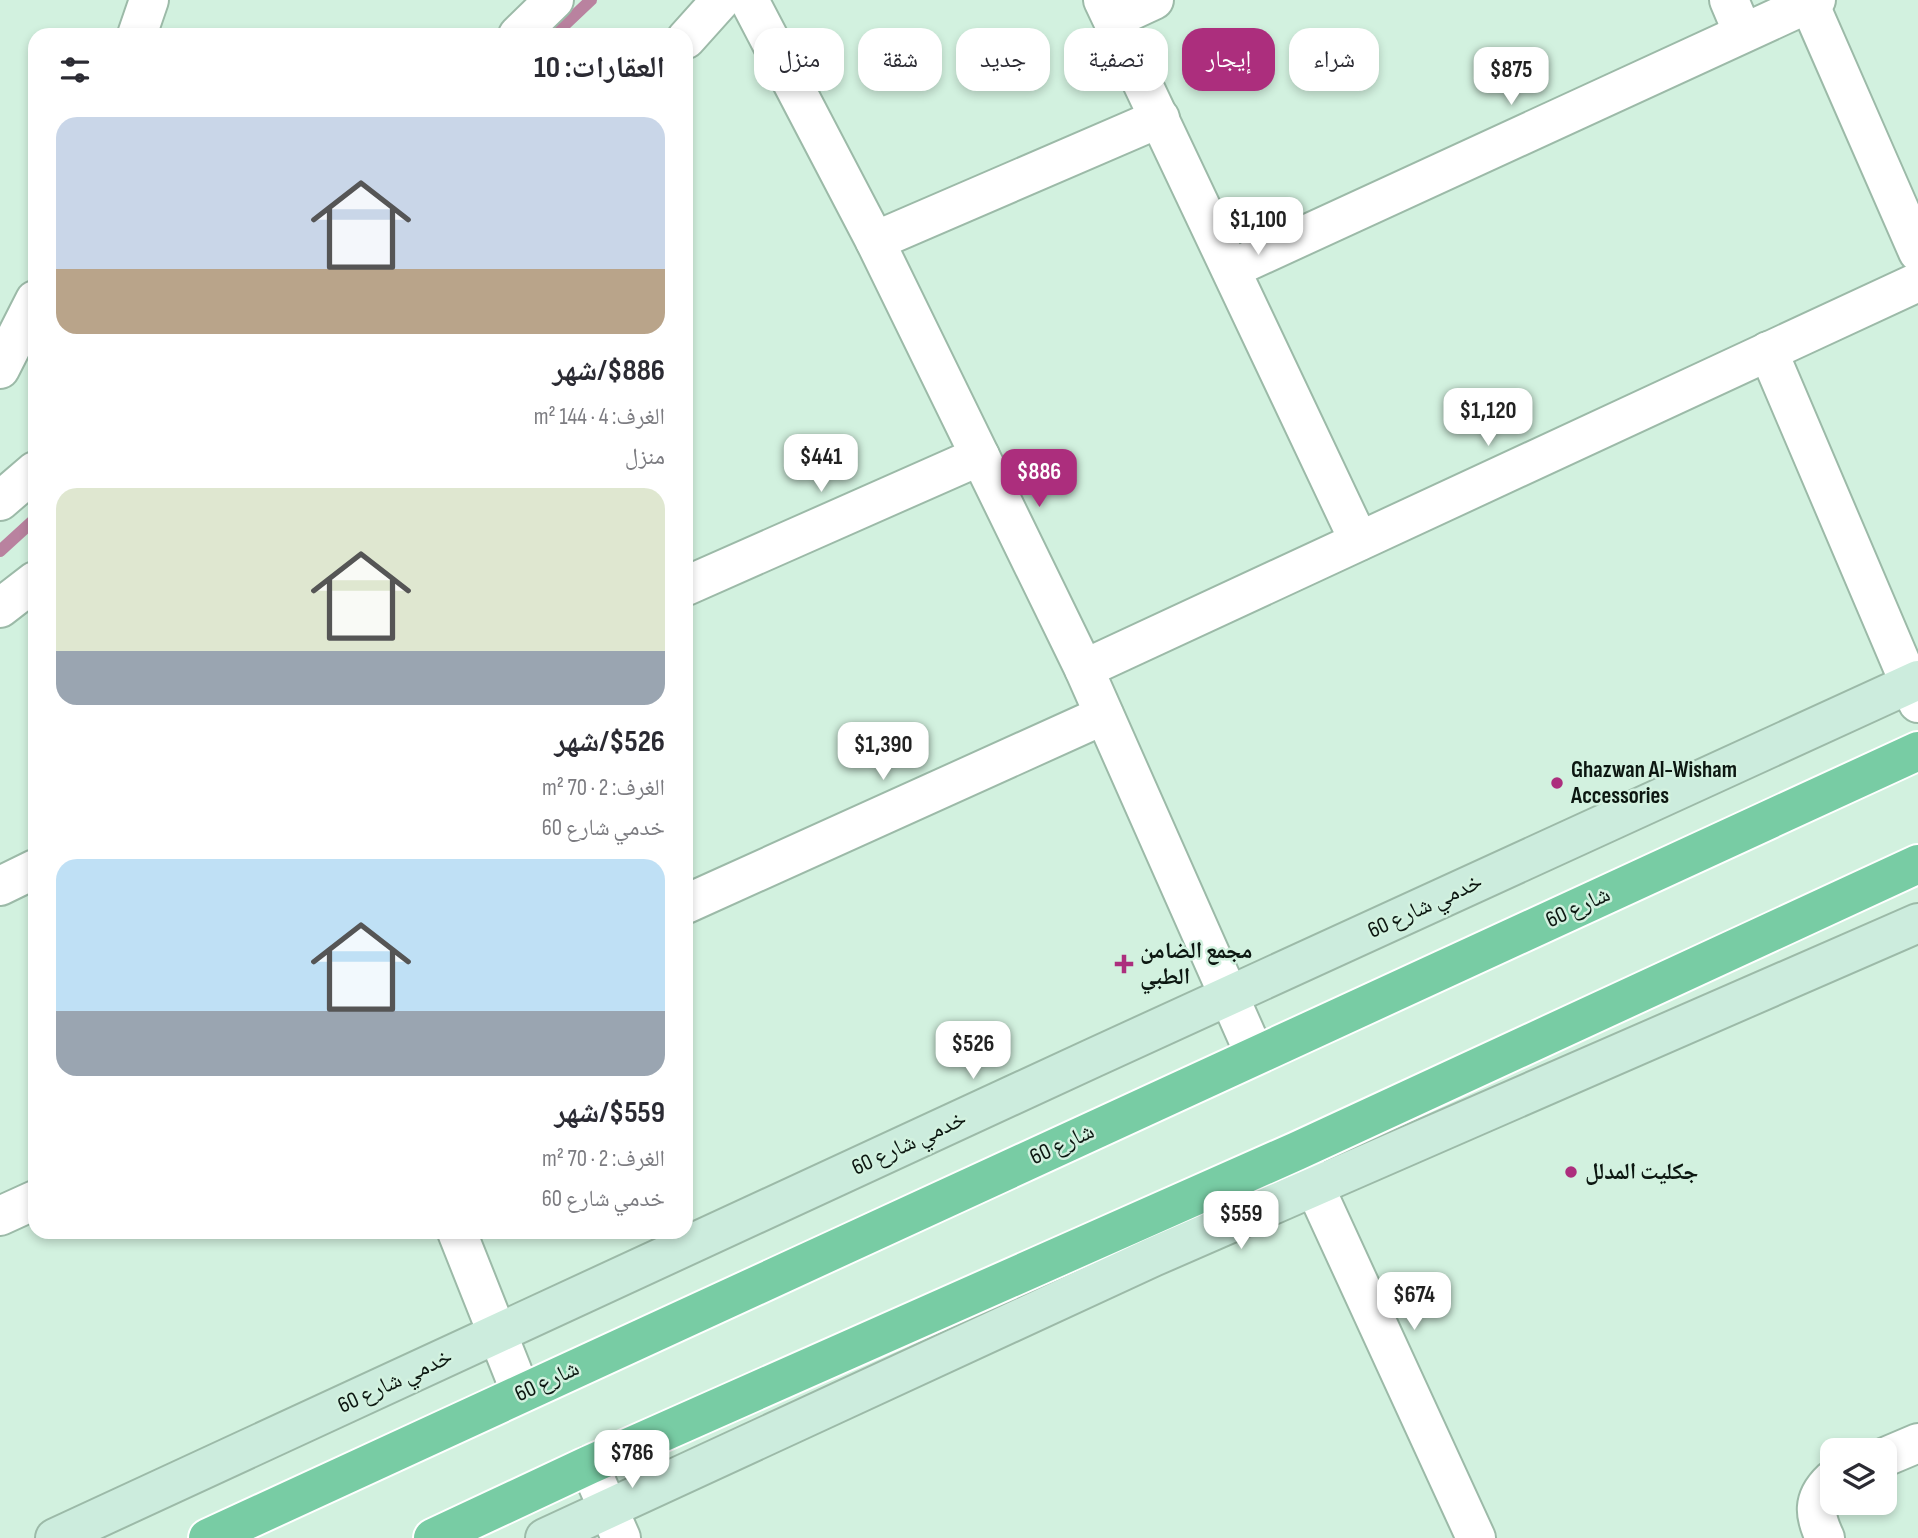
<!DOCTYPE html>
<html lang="ar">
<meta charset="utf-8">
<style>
:root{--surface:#fff;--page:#f2f2f3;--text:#2b2b33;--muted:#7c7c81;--accent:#ac2e7d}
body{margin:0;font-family:"Sofia Sans Condensed","Noto Naskh Arabic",sans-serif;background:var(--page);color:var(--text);direction:rtl;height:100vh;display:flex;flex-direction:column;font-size:26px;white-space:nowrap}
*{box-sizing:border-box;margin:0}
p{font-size:23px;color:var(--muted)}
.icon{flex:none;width:38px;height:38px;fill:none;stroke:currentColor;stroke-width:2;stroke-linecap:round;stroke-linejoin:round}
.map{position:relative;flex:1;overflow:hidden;direction:ltr}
.sheet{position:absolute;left:28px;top:28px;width:665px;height:1211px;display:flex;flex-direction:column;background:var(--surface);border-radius:21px;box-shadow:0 4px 10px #0003;direction:rtl}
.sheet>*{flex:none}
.hud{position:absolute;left:714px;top:28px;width:665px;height:63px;direction:rtl;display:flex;gap:14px}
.controls{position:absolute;left:1820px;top:1438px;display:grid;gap:14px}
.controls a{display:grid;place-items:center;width:77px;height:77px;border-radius:14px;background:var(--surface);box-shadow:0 4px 10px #0003;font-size:35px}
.price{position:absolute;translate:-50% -60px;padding:0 16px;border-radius:14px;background:#fff;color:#222;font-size:23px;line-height:46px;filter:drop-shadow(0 2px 4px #0008)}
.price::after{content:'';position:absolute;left:50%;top:42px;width:21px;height:16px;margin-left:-10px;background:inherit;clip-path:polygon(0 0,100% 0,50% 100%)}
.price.selected{background:var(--accent);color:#fff}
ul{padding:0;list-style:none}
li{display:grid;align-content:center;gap:14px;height:371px;padding:0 28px}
li span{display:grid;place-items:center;height:217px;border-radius:21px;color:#555}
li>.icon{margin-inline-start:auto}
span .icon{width:126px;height:126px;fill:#fffc;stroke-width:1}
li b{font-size:30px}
h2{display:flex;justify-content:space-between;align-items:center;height:84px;padding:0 28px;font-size:30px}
.tag{padding:0 24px;border-radius:21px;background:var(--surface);box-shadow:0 4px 10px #0003;font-size:24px;line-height:63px}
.tag.selected{background:var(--accent);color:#fff}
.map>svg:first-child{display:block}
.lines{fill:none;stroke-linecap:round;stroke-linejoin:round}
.stream{stroke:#b9829f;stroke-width:12}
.minor-casing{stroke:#9cbaa8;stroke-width:42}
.secondary-casing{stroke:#9cbaa8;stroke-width:42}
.trunk-casing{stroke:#fff;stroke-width:42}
.minor{stroke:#fff;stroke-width:38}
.secondary{stroke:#ccecdd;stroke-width:38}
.trunk{stroke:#78cca4;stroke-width:38}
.poi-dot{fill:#ac2e7d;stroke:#d2f1df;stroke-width:2.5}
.labels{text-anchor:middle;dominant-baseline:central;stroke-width:5;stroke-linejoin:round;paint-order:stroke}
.poi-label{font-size:23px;font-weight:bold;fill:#0c1711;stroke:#d2f1df;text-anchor:start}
.street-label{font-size:23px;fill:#0c1711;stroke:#d2f1df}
</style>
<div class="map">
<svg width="1918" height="1538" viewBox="0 0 1918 1538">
<rect width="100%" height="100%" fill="#d2f1df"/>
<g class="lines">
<!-- stream -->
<g class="stream">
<polyline points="554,35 591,0"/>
<polyline points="0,551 35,519"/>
</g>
<!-- minor casing -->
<g class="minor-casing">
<g id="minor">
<polyline points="749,0 875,241 1084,669 1255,1055"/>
<polyline points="1103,0 1359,541"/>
<polyline points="1729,0 1743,33"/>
<polyline points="1809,3 1918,252"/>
<polyline points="1113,19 1154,0"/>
<polyline points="137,35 149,0"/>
<polyline points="518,35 554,0"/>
<polyline points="686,39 721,0"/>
<polyline points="875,241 1160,118"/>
<polyline points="1231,269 1816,0"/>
<polyline points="1768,351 1918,703"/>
<polyline points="0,369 35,300"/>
<polyline points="0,501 35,471"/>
<polyline points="686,586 980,456"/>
<polyline points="0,608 35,581"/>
<polyline points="1084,669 1918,282"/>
<polyline points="0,886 35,869"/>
<polyline points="686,904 1104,715"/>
<polyline points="1300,1155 1476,1538"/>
<polyline points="0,1216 35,1200"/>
<polyline points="457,1232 521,1393"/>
<polyline points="1885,1457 1918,1443"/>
<polyline points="589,1465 621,1538"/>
<path d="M1825 1538C1814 1515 1812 1499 1832 1480"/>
</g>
</g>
<!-- secondary casing -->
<g class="secondary-casing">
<g id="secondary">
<polyline points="55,1538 1093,1058 1918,680"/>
<polyline points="545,1538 1153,1257 1918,923"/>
</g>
</g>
<!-- trunk casing -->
<g class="trunk-casing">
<g id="trunk">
<polyline points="208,1538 1918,751"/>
<polyline points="433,1538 589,1465 1297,1151 1918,864"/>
</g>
</g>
<!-- minor -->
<use href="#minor" class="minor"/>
<!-- secondary -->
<use href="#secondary" class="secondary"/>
<!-- trunk -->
<use href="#trunk" class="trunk"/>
</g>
<!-- markers -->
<g class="poi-dot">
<circle cx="1557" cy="783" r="7"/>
<path d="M1120.5 953.5h7v7h7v7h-7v7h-7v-7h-7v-7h7z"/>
<circle cx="1571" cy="1172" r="7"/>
</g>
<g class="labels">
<!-- poi labels -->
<g class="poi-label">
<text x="1571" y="770">Ghazwan Al-Wisham<tspan x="1571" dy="26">Accessories</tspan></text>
<text x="1140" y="951">مجمع الضامن<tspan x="1140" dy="26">الطبي</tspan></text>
<text x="1585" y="1172">جكليت المدلل</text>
</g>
<!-- street labels -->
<g class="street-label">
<text transform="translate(1425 906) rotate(-25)">خدمي شارع 60</text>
<text transform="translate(1578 907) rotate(-25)">شارع 60</text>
<text transform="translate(909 1143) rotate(-25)">خدمي شارع 60</text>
<text transform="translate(1062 1144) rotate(-25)">شارع 60</text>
<text transform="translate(395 1381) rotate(-25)">خدمي شارع 60</text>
<text transform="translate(547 1381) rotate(-25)">شارع 60</text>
</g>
</g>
</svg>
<div class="controls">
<a><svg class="icon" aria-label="layers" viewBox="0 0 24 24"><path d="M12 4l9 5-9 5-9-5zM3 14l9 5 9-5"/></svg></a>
</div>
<b class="price" style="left:1511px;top:107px">$875</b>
<b class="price" style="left:1258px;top:257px">$1,100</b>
<b class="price" style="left:1488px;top:448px">$1,120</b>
<b class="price" style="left:821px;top:494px">$441</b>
<b class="price selected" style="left:1039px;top:509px">$886</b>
<b class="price" style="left:883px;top:782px">$1,390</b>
<b class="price" style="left:973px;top:1081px">$526</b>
<b class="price" style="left:1241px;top:1251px">$559</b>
<b class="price" style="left:1414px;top:1332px">$674</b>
<b class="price" style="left:632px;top:1490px">$786</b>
<div class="hud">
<a class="tag">شراء</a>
<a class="tag selected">إيجار</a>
<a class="tag">تصفية</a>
<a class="tag">جديد</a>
<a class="tag">شقة</a>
<a class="tag">منزل</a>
</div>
<section class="sheet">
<h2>العقارات: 10<svg class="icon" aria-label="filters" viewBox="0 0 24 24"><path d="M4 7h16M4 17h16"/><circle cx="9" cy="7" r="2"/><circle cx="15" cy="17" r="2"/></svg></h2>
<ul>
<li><span style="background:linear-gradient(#c9d6e8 70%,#b9a48a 0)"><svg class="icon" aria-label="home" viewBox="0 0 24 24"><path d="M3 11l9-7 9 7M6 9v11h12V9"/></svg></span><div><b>$886/شهر</b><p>الغرف: 4 · 144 m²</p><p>منزل</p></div></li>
<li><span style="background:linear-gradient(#dfe7d0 75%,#9aa5b1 0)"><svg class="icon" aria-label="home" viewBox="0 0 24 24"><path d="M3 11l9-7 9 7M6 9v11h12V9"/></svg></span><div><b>$526/شهر</b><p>الغرف: 2 · 70 m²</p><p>خدمي شارع 60</p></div></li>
<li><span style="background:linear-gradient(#bfe0f5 70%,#9aa5b1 0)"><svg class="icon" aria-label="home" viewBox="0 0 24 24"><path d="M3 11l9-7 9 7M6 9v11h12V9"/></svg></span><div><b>$559/شهر</b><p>الغرف: 2 · 70 m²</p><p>خدمي شارع 60</p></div></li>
</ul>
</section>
</div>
